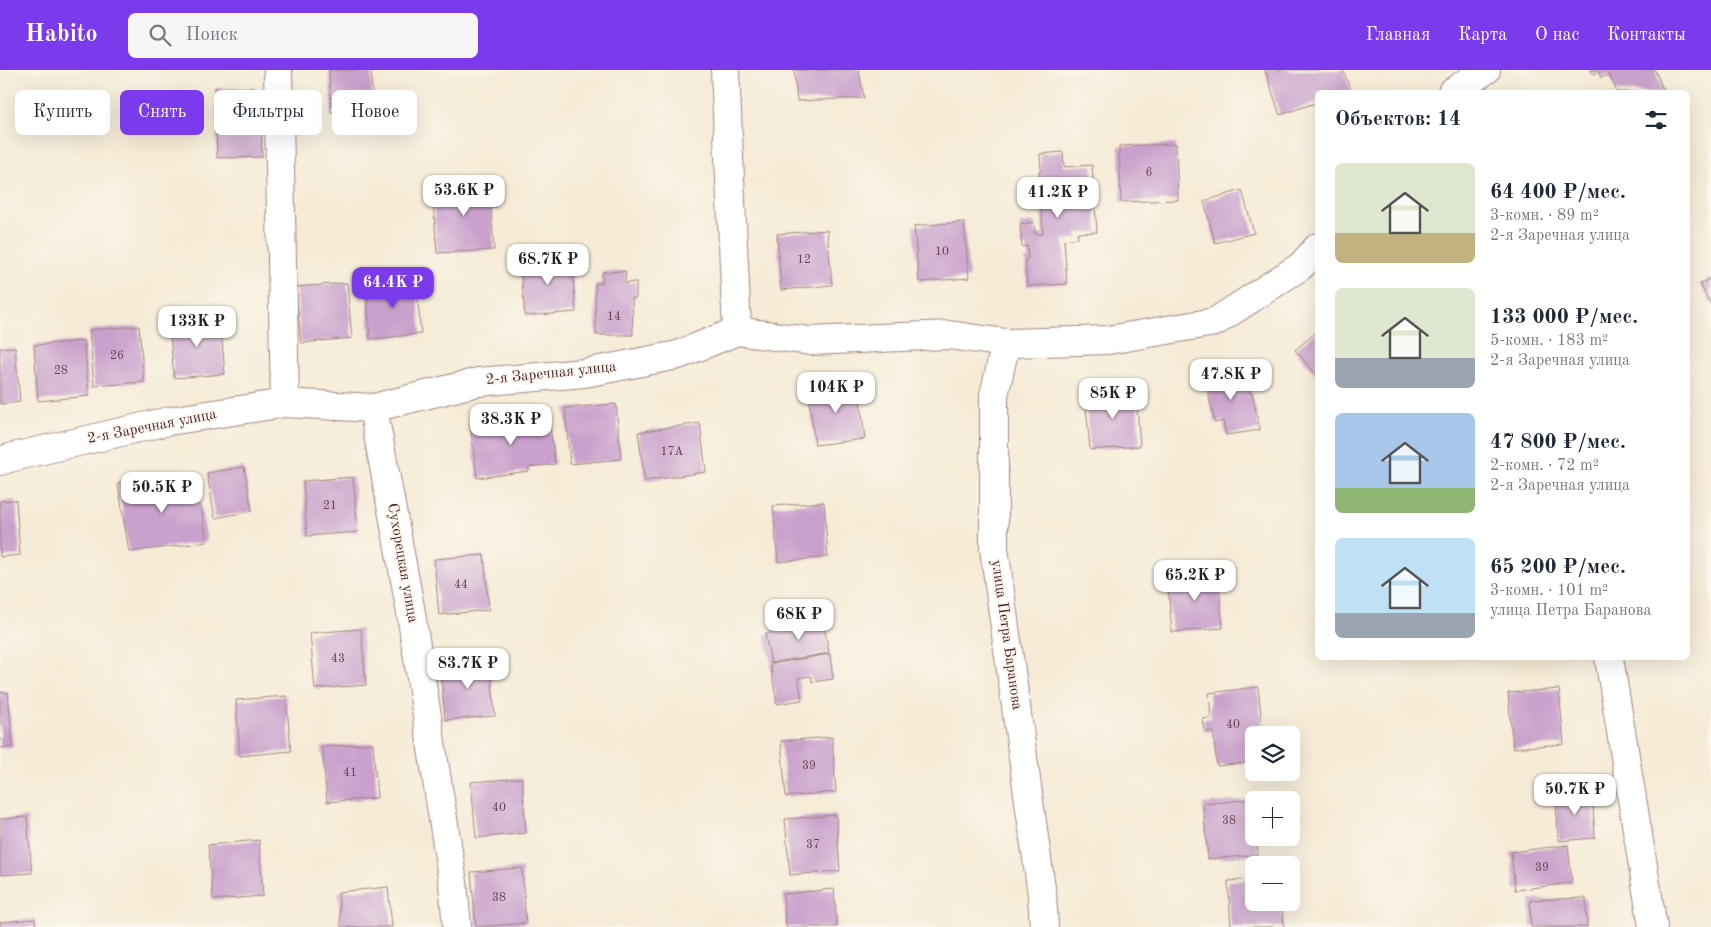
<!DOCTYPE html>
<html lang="ru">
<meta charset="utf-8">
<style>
:root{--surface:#fff;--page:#f6f6f7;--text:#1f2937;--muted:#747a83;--accent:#7c3aed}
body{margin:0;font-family:"Old Standard TT",serif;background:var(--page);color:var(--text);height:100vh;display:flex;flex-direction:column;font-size:19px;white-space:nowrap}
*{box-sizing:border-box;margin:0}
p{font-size:16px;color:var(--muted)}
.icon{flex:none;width:28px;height:28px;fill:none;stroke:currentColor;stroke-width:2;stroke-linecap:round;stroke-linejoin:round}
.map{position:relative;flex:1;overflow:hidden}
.details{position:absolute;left:1315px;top:20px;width:375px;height:570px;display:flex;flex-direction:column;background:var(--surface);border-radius:8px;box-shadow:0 5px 20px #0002}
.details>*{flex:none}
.top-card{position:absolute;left:15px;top:20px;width:475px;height:45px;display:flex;gap:10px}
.controls{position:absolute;left:1245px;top:656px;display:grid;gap:10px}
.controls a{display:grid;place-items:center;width:55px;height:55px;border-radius:8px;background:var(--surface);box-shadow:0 5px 20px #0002;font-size:25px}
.price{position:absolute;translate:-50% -42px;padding:0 11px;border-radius:10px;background:#fff;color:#222;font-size:16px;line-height:32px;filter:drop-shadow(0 1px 2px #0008)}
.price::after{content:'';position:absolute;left:50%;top:30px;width:15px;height:11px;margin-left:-8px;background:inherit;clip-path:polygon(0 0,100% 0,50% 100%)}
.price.on{background:var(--accent);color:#fff}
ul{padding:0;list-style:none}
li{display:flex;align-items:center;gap:15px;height:125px;padding:0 20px}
li span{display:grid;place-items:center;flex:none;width:140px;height:100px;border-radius:8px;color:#555}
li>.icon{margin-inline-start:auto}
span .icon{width:60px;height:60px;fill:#fffc;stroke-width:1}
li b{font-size:21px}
h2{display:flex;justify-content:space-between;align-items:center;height:60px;padding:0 20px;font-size:21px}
.pill{padding:0 18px;border-radius:8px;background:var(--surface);box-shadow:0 5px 20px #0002;font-size:18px;line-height:45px}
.pill.on{background:var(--accent);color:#fff}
header{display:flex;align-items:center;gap:30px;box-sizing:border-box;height:70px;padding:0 25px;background:var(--accent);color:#fff}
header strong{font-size:24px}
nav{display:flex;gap:28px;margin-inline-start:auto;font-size:18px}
.search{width:350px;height:45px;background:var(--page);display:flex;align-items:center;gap:12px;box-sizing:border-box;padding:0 18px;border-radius:8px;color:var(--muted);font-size:19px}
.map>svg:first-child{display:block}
.building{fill:#c9a1cc}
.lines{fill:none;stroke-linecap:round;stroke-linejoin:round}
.minor-casing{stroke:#a08580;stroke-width:30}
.minor{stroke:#fff;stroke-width:28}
.labels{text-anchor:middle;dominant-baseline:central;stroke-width:4;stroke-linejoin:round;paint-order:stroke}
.number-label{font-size:12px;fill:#6a4053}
.street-label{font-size:15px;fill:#4a1f2b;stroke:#fbf7ec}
</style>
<header>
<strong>Habito</strong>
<div class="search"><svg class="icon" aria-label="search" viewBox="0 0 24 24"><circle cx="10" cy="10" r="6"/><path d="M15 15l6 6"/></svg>Поиск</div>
<nav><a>Главная</a><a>Карта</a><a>О нас</a><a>Контакты</a></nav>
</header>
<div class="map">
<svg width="1711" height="857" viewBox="0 0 1711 857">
<rect width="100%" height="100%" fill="#fbf7ec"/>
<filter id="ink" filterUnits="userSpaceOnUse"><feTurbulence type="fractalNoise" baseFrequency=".02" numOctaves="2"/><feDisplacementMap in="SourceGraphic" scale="10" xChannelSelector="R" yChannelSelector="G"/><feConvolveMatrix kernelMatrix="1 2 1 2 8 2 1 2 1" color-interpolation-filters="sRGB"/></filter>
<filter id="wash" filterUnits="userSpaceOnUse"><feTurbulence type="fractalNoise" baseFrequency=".0096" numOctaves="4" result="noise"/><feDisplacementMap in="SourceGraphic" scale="20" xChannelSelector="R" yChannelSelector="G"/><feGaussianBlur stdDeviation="1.12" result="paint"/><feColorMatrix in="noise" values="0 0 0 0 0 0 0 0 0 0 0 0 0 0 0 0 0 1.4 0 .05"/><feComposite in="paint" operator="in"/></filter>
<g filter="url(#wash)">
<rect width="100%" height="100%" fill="#f5ebd6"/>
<g id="blocks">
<!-- building -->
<g class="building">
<polygon points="329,0 371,0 373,40 331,42"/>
<polygon points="794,0 859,0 864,28 797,31"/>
<polygon points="1265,0 1343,0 1351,21 1345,22 1318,22 1318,32 1280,45"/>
<polygon points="1590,0 1655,0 1664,22 1617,22 1609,5 1601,8 1599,2 1594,4"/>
<polygon points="215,18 255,18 256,26 260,26 262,87 217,88"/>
<polygon points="1176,74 1178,130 1121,132 1119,76"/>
<polygon points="1063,82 1064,97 1092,95 1097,162 1077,163 1078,168 1064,170 1067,214 1027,216 1025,189 1028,189 1027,176 1022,177 1020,154 1034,152 1035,164 1043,164 1039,101 1041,100 1040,84"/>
<polygon points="494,111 496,137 491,138 494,180 437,183 432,115"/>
<polygon points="1242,120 1254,163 1215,173 1204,131"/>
<polygon points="964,152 969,208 919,212 914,156"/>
<polygon points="827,160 832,215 781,220 777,164"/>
<polygon points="571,186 576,242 525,246 520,191"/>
<polygon points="626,201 625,213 636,212 636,228 632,228 633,265 596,265 595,214 602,213 602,202"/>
<polygon points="1711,208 1711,235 1700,214"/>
<polygon points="416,209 421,264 370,269 366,213"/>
<polygon points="347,213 352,268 301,273 296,217"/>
<polygon points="220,248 225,304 174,308 169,253"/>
<polygon points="139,256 144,312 94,316 89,260"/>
<polygon points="1318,261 1318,307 1295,280"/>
<polygon points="84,271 89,326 38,331 34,275"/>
<polygon points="15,277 20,332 0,334 0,278"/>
<polygon points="1235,293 1240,317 1248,315 1250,323 1252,323 1260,360 1226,365 1223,351 1215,353 1203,301"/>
<polygon points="858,314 865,369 815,375 808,320"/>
<polygon points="1136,320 1140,376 1090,380 1085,325"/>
<polygon points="616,334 621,389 570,394 565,338"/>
<polygon points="522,347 523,351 549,348 555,394 529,397 529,401 477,408 470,353"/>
<polygon points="700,353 706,402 645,411 638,362"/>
<polygon points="244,397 252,441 215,448 207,403"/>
<polygon points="148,407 149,414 196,407 207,472 129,482 118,413"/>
<polygon points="353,407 358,462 307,466 303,411"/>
<polygon points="16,430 20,485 0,487 0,431"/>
<polygon points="824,432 828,487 778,492 773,436"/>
<polygon points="484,485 489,540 439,545 434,489"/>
<polygon points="1218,502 1223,558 1172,562 1167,506"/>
<polygon points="822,545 829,583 771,593 765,564 800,557 799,549"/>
<polygon points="361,559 366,615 315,619 310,563"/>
<polygon points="830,584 833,609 812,612 811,606 798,608 802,630 777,634 770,594"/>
<polygon points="490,590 495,646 445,650 440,595"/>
<polygon points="1258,617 1263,665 1254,665 1254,692 1217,696 1213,661 1205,662 1203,649 1211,648 1209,623"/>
<polygon points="1559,619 1564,674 1513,678 1508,623"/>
<polygon points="0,622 8,622 13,677 0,678"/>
<polygon points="286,626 291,681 240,686 236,630"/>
<polygon points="832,667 836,722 786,727 781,671"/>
<polygon points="373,673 377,728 327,732 322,677"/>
<polygon points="522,708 526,763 476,768 471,712"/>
<polygon points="1592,721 1595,768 1559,771 1555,724"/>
<polygon points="1253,729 1254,768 1257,768 1258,785 1208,789 1203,734"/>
<polygon points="836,745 840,801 790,805 785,749"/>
<polygon points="27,747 32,803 0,805 0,749"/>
<polygon points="259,770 263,826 213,830 208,775"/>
<polygon points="1568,775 1572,813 1515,820 1511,782"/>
<polygon points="522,798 526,853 476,857 471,802"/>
<polygon points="1254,809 1254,832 1282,832 1284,857 1231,857 1228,811"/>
<polygon points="388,817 392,857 341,857 338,822"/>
<polygon points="834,819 837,857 786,857 783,824"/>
<polygon points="1586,828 1587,857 1531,857 1530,830"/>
<polygon points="35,849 36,857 0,857 0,852"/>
</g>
</g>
</g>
<g filter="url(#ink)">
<use href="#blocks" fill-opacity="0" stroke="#a08580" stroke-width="1"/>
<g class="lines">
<!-- minor casing -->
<g class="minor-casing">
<g id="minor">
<polyline points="278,0 285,333"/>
<polyline points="725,0 737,261"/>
<polyline points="1452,22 1486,0"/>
<polyline points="1006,273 994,325 994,478 1042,825 1044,857"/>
<polyline points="373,338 410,537 453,813 457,857"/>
<polyline points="0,391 13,387 169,351 285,333 373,338 478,312 585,303 678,285 737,261 810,271 949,265 1006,273 1108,270 1215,252 1301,196 1318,177"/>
<polyline points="1609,588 1653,857"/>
</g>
</g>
<!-- minor -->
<use href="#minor" class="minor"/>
</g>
</g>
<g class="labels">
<!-- number labels -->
<g class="number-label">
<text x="1149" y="103">6</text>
<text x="942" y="182">10</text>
<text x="804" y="190">12</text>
<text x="614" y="247">14</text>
<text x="117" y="286">26</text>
<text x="61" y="301">28</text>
<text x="672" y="382">17А</text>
<text x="330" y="436">21</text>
<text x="461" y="515">44</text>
<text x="338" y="589">43</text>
<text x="1233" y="655">40</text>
<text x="809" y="696">39</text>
<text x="350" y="703">41</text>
<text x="499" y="738">40</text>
<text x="1229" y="751">38</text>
<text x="813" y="775">37</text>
<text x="1542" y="798">39</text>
<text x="499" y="828">38</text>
</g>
<!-- street labels -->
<g class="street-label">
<text transform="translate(551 304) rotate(-6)">2-я Заречная улица</text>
<text transform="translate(152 357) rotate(-11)">2-я Заречная улица</text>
<text transform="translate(402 493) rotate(80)">Сухорецкая улица</text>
<text transform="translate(1006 565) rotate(82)">улица Петра Баранова</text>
</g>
</g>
</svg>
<div class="controls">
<a><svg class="icon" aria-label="layers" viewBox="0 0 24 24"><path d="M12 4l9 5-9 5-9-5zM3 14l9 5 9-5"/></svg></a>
<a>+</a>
<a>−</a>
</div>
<b class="price" style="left:464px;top:147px">53.6K ₽</b>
<b class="price" style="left:1058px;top:149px">41.2K ₽</b>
<b class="price" style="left:548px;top:216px">68.7K ₽</b>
<b class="price on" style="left:393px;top:239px">64.4K ₽</b>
<b class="price" style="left:197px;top:278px">133K ₽</b>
<b class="price" style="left:1231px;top:331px">47.8K ₽</b>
<b class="price" style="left:836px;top:344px">104K ₽</b>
<b class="price" style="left:1113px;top:350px">85K ₽</b>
<b class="price" style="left:511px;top:376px">38.3K ₽</b>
<b class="price" style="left:162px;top:444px">50.5K ₽</b>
<b class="price" style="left:1195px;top:532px">65.2K ₽</b>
<b class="price" style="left:799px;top:571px">68K ₽</b>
<b class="price" style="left:468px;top:620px">83.7K ₽</b>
<b class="price" style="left:1575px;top:746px">50.7K ₽</b>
<div class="top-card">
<a class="pill">Купить</a>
<a class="pill on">Снять</a>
<a class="pill">Фильтры</a>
<a class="pill">Новое</a>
</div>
<section class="details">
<h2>Объектов: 14<svg class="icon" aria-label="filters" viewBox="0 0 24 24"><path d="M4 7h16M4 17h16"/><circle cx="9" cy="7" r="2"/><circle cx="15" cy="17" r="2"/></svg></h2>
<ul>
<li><span style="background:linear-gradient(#dfe7d0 70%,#c2b280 0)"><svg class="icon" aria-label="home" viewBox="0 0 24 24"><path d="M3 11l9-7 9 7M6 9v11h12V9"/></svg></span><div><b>64 400 ₽/мес.</b><p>3-комн. · 89 m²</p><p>2-я Заречная улица</p></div></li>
<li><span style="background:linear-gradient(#dfe7d0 70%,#9aa5b1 0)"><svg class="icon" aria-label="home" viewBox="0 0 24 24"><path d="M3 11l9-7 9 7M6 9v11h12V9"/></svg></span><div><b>133 000 ₽/мес.</b><p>5-комн. · 183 m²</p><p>2-я Заречная улица</p></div></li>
<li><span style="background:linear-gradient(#a9c7e8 75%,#8fb573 0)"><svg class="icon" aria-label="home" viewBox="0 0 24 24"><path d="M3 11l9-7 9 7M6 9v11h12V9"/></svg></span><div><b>47 800 ₽/мес.</b><p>2-комн. · 72 m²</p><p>2-я Заречная улица</p></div></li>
<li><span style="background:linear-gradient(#bfe0f5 75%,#9aa5b1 0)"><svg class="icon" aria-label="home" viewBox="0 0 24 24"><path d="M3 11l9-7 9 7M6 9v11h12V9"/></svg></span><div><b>65 200 ₽/мес.</b><p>3-комн. · 101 m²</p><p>улица Петра Баранова</p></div></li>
</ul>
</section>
</div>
